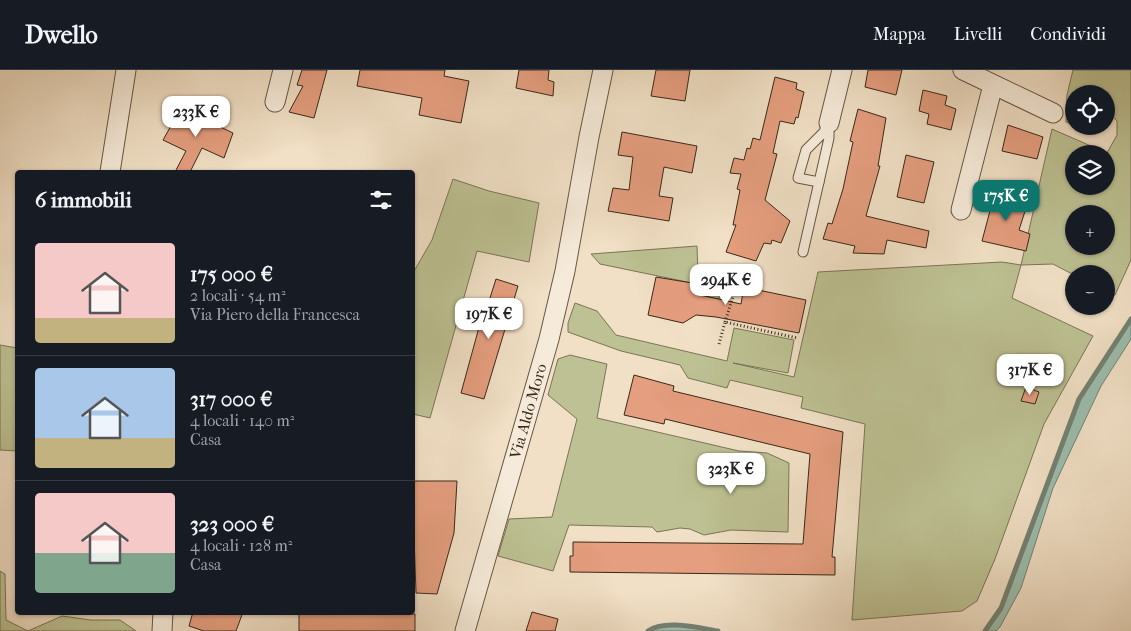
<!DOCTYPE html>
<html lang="it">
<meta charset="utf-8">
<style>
:root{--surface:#171b24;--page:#20242c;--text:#f1f3f6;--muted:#9ea1a6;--line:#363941;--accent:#0f766e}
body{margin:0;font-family:"IM FELL French Canon",serif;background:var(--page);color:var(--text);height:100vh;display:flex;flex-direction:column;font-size:19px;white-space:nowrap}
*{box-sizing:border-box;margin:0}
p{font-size:16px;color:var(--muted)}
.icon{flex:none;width:28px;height:28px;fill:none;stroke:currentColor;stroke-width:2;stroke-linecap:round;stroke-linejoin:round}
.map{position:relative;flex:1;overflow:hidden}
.drawer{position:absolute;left:15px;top:100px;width:400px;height:445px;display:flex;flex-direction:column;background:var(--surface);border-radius:5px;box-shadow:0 1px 4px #0004}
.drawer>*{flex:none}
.controls{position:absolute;left:1065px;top:15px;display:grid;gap:10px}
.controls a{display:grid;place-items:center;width:50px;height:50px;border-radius:50%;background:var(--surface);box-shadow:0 1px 4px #0004;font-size:25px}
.price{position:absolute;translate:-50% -42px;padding:0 11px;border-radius:10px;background:#fff;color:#222;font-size:16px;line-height:32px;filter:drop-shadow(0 1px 2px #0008)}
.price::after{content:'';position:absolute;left:50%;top:30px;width:15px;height:11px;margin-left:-8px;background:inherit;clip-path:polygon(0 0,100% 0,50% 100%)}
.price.selected{background:var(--accent);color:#fff}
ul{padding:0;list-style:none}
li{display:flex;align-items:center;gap:15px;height:125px;padding:0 20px}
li+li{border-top:1px solid var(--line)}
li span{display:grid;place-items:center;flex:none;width:140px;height:100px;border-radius:5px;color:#555}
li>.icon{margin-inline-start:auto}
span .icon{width:60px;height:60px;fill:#fffc;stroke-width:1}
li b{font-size:21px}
h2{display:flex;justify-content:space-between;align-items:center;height:60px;padding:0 20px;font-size:21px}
header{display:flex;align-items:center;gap:30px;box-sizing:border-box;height:70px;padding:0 25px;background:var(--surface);border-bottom:1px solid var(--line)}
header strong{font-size:24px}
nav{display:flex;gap:28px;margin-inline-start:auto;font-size:18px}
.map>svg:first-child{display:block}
.green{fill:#bdc193;stroke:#7a7556;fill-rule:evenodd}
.water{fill:#9cbeaf;stroke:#748273}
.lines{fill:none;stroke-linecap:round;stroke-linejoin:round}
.stream{stroke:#748273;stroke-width:5}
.building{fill:#e59e7f;stroke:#372919}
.lane-casing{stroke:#665744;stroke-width:11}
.street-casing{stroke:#665744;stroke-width:21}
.path{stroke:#372919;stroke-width:3;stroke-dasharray:1 2.5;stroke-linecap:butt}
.lane{stroke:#f6ebda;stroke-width:9}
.street{stroke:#f6ebda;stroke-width:19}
.labels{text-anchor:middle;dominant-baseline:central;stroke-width:5;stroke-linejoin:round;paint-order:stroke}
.street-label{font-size:16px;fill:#372919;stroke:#f6ebda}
</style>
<header>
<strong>Dwello</strong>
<nav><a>Mappa</a><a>Livelli</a><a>Condividi</a></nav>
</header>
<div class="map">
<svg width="1131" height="561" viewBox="0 0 1131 561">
<rect width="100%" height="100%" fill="#f1e0c6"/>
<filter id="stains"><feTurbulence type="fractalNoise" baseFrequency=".004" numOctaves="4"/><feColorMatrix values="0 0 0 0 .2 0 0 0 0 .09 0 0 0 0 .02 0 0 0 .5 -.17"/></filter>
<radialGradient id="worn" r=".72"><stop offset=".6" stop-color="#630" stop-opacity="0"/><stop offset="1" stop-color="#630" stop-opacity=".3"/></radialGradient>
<!-- green -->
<g class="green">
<path d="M1073 0H1131V190L1115 225 1106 221V204L1074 205 1053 194 1021 195 1012 228 1093 266 1044 354 995 489 977 531 962 541 852 550 865 354 801 338 803 327 730 310 727 318 688 308 680 295 621 281 568 262V253L575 233 597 241 616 265 727 291 734 258 794 270 788 303 733 293 794 307 818 202 1002 192 1021 195 1052 59 1107 83 1117 65V51L1109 43 1106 44V24H1074V55L1066 52 1067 25ZM1074 84H1106V116H1074ZM1074 144H1106V176H1074Z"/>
<polygon points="453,109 489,121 539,133 529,192 477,181 430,348 413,344 413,203 432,170"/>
<polygon points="697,176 698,203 724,203 719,229 700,225 692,213 600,194 591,184"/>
<polygon points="0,275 17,278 17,381 0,380"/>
<polygon points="570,285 607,294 597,348 739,381 767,383 789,393 788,462 731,460 704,465 690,459 680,458 657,462 652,457 569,455 553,501 498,486 509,449 552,447 577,349 548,325 558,289"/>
<polygon points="0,501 5,504 6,550 28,561 0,561"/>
<polygon points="62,546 91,550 120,550 136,561 28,561"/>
</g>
<!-- water -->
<g class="water">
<polygon points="1131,249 1131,269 1101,316 1053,418 1021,518 1000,557 996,561 985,561 1001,538 1079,329"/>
<polygon points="681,555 718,561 648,561 653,557"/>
</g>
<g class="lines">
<!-- stream -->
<g class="stream">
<path d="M648 561C664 549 699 558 718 561"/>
<polyline points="985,561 1001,538 1079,329 1131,249"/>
</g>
</g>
<!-- building -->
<g class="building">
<polygon points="302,0 327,0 314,48 289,42 303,16 297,15"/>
<polygon points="360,0 445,0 444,6 469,11 461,53 419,45 422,28 357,16"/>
<polygon points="519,0 549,0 548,10 554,12 553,26 516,18"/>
<polygon points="656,0 690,0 685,31 651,26"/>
<polygon points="868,0 902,0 896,25 865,17"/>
<polygon points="775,7 797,13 796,19 804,22 798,48 796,47 794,54 780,51 773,83 777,84 765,130 790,151 781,173 772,170 771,174 764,173 756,191 726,182 736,155 733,155 740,120 737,119 741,104 730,103 734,88 744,90 747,78 750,79 753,68 760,70"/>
<polygon points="923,20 947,26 945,35 956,39 951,60 927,54 929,44 919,41"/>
<polygon points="181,38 233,63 224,88 202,78 190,102 175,102 186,81 163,70"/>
<polygon points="858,39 886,48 878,96 880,96 866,146 929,161 926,178 887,170 884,184 853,183 855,176 823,169 828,153 832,154 843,119 853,72 850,71"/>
<polygon points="1008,55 1043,67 1037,89 1002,81"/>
<polygon points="622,62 697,76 692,103 664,97 659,126 673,128 669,151 608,141 613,118 629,120 633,87 618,85"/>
<polygon points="906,85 934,92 924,133 897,127"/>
<polygon points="996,118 1014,122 1012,131 1027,135 1019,160 1030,164 1026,181 982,171"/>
<polygon points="656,207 692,213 700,225 741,234 744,217 806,230 799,263 716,247 696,245 683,253 648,245"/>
<polygon points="496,209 518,216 484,329 461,323 481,250 483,250"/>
<polygon points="634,305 674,316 673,321 843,362 832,487 835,487 835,505 570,502 570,486 573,486 573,472 803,474 810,384 665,349 664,354 624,345"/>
<polygon points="1026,317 1039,322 1035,334 1021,331"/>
<polygon points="412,411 457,411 454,463 437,524 416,523"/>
<polygon points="193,542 243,542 236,561 204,561 189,556"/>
<polygon points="299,542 415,544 415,561 299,561"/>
<polygon points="532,542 558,549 555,561 526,561"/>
</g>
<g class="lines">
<!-- lane casing -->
<g class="lane-casing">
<g id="lane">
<polygon points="829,53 829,68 819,112 798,108 806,80 823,63"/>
<polyline points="803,182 819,112"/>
</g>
</g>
<!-- street casing -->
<g class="street-casing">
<g id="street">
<polyline points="963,0 1053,43"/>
<polyline points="275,32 283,0"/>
<polyline points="829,53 842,0"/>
<polyline points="110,102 126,0"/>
<polyline points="961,140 993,15"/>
<polyline points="162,561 163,542"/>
<polyline points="465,561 549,269 565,201 589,67 603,0"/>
</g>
</g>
<!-- path -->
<g class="path">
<polyline points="725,252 738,211"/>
<polyline points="719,274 725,252 797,268"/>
</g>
<!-- lane -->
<use href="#lane" class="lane"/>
<!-- street -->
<use href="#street" class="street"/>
</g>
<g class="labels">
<!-- street labels -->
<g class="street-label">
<text transform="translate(528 341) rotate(-74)">Via Aldo Moro</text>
</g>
</g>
<rect width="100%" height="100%" filter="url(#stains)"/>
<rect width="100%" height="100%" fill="url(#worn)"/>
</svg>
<div class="controls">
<a><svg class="icon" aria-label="locate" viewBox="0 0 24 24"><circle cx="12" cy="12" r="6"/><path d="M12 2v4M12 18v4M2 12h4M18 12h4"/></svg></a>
<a><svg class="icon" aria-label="layers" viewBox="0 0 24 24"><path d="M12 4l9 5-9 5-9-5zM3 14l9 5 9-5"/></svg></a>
<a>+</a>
<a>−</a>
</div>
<b class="price" style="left:196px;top:68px">233K €</b>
<b class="price selected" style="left:1006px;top:152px">175K €</b>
<b class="price" style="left:726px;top:236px">294K €</b>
<b class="price" style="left:489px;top:270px">197K €</b>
<b class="price" style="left:1030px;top:326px">317K €</b>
<b class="price" style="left:731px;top:425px">323K €</b>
<section class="drawer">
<h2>6 immobili<svg class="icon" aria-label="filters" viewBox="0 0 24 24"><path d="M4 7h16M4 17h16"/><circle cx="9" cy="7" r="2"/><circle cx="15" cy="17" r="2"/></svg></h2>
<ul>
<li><span style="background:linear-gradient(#f6c9c9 75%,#c2b280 0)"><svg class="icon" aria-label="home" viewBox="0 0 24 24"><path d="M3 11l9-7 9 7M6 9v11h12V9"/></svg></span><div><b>175 000 €</b><p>2 locali · 54 m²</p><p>Via Piero della Francesca</p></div></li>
<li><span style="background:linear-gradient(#a9c7e8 70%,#c2b280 0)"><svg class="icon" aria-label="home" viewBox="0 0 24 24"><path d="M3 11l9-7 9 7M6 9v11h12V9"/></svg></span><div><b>317 000 €</b><p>4 locali · 140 m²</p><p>Casa</p></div></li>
<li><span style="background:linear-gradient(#f6c9c9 60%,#7fa58c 0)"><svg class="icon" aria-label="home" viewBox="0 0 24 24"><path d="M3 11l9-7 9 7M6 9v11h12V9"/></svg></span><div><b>323 000 €</b><p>4 locali · 128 m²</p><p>Casa</p></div></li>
</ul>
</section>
</div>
